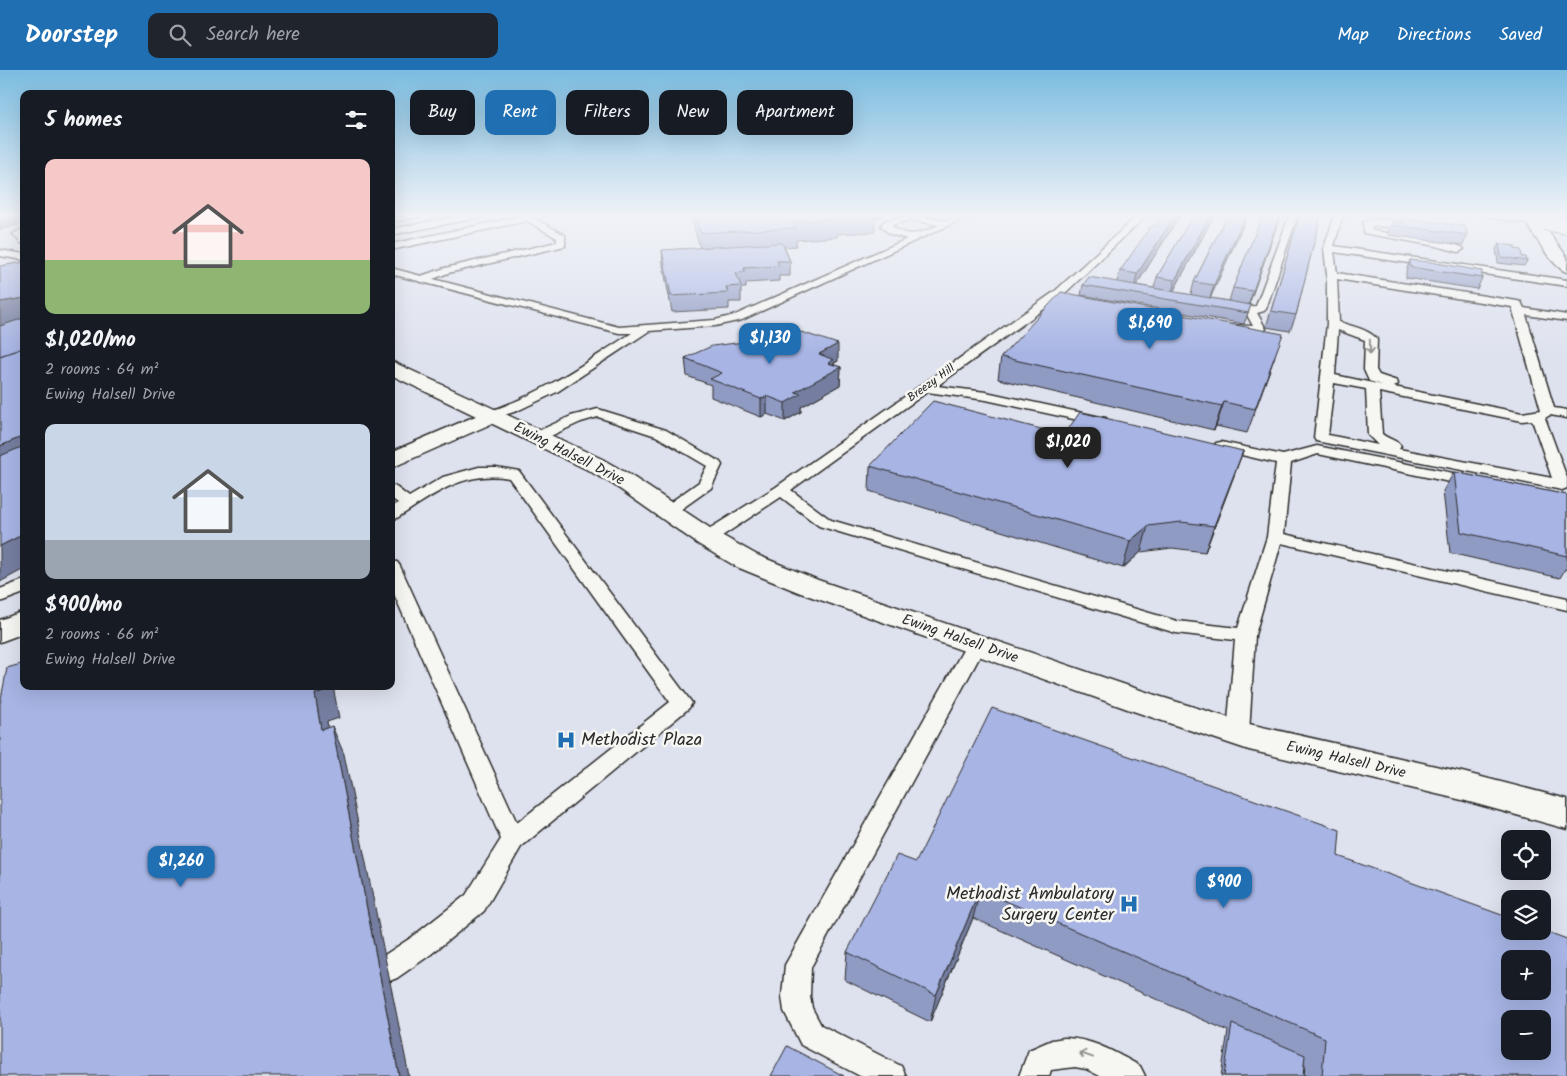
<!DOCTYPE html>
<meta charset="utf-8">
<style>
:root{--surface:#171b24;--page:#20242c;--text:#f1f3f6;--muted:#9ea1a6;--accent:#1f6fb2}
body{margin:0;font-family:Kalam,sans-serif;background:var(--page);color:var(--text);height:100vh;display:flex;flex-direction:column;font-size:19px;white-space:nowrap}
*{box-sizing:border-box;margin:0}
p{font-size:16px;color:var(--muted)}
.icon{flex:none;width:28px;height:28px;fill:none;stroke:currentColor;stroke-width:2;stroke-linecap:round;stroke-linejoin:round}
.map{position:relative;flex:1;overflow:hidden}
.details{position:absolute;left:20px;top:20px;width:375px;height:600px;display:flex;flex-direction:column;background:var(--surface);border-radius:10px;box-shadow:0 5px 20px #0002}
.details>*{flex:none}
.guide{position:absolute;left:410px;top:20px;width:475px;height:45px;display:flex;gap:10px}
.fabs{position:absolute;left:1501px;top:760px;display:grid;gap:10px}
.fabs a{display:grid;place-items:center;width:50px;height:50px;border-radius:10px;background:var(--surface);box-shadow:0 5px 20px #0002;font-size:25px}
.price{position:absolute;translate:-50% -42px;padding:0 11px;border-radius:10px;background:var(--accent);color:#fff;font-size:16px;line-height:32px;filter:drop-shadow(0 1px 2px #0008)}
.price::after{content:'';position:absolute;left:50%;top:30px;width:15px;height:11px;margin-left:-8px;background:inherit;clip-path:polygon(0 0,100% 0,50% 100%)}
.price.on{background:#222;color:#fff}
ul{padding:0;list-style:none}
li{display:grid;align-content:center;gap:10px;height:265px;padding:0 25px}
li span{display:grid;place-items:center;height:155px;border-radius:10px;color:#555}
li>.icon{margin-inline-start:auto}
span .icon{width:90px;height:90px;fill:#fffc;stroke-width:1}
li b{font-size:21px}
h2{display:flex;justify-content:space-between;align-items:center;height:60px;padding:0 25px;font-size:21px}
.tag{padding:0 18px;border-radius:10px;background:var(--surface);box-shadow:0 5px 20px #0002;font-size:18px;line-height:45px}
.tag.on{background:var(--accent);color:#fff}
header{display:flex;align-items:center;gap:30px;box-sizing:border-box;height:70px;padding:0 25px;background:var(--accent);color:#fff}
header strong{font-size:24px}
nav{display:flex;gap:28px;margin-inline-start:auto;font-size:18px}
.search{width:350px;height:45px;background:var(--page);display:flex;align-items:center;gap:12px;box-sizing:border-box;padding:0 18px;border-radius:10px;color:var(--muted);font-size:19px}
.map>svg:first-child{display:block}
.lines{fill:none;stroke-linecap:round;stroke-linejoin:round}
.service-casing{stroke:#2b2b2b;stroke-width:3}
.minor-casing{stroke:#2b2b2b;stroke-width:3}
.tertiary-casing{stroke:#2b2b2b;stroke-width:3}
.primary-casing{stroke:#2b2b2b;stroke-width:3}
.service{fill:#f6f6f2;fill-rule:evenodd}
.minor{fill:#f6f6f2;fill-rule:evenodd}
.tertiary{fill:#f6f6f2;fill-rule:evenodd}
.primary{fill:#f6f6f2;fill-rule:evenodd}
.primary-bridge-casing{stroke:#2b2b2b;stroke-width:18;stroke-linecap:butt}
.primary-bridge{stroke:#f6f6f2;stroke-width:16}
.wall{fill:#909bc4;stroke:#2b2b2b}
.shaded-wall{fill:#757ea0;stroke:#2b2b2b}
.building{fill:#a7b4e4;stroke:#2b2b2b;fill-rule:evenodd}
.oneway{stroke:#90908e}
.labels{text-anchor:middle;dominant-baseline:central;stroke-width:5;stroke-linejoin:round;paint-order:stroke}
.far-street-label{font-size:12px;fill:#2b2b2b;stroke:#f6f6f2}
.street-label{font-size:15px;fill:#2b2b2b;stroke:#f6f6f2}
.near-poi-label{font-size:18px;fill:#2b2b2b;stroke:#f6f6f2;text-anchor:start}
</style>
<header>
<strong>Doorstep</strong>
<div class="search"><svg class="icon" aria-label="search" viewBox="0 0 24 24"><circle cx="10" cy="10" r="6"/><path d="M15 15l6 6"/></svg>Search here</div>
<nav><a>Map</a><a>Directions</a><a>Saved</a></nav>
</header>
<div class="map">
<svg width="1567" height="1006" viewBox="0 0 1567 1006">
<rect width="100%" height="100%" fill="#dee2ee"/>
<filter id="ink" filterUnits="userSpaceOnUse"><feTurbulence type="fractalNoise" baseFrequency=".02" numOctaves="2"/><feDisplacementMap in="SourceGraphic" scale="10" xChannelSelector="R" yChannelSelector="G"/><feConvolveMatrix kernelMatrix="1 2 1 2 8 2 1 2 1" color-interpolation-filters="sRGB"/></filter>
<g filter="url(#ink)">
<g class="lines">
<!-- service casing -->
<g class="service-casing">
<g id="service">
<polygon points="405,144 423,144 419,147 391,152 391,146"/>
<polygon points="468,144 485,144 481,147 391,165 391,159"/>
<path d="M963 144H974L742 250 715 256 649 261 557 322 517 341 492 349 485 345 487 342C541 325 585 293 632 263H619L391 204V198L421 206 445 198 557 172V168L527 151 391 180V174L528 145 565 165V176L448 203 433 209 619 257 715 250 735 245 907 169 890 164 881 156 884 151 910 145 947 151ZM910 150 939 155C921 163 908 170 891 155Z"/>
<polygon points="1139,144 1148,144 1062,226 937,316 986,322 1101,347 1106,348 1108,351 1106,354 1101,355 986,330 927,322 791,420 831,450 1177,551 1238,558 1267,467 1276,393 1216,379 1214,376 1216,373 1221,372 1283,385 1317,376 1473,407 1478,409 1481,412 1478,415 1473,417 1318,384 1291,393 1284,464 1567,528 1567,540 1281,473 1255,565 1249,663 1246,669 1238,671 1230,669 1227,663 1235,570 1176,563 819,456 781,427 713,472 701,472 699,468 701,464 776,417 1054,222"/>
<path d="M1290 144H1298L1266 239 1264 241 1257 243 1266 259C1257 267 1239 262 1228 259L1226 257 1228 255 1253 256 1246 243 1226 240 1220 237 1226 234 1243 237 1256 236Z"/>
<path d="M1335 144H1343L1334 176 1567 210V216L1334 182 1337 203 1517 231 1521 232 1524 238 1567 245V251L1526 245 1554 338 1567 340V348L1550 345 1545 348 1567 408V418L1562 420 1316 371 1314 368 1327 254V205L1324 178ZM1337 209 1512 237 1541 340 1522 343 1394 317 1398 314 1397 311 1379 305 1376 300 1377 269C1368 259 1351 256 1339 252ZM1338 260 1365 270 1364 300 1369 311 1382 315 1335 305ZM1334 313 1366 319 1368 365 1378 375 1328 365ZM1379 322 1522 351 1532 350 1552 408 1399 379 1401 376C1397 370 1388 369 1382 364Z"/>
<polygon points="1375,149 1414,152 1419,155 1414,158 1371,156 1371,159 1374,161 1437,170 1462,177 1464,179 1459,182 1436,176 1364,163 1363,152"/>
<polygon points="24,158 24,174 21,173 13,164"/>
<polygon points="0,180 24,184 24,190 0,186"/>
<polygon points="598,339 666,360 720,392 722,395 711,418 673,445 661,445 659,442 661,439 699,412 707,396 656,366 598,347 581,352 544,369 534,369 532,366 534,363 571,346"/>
<path d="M479 397H496L519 401 692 633 689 638 521 777 484 841 430 885 397 908 387 912 377 908 373 899 377 890 412 867 466 825 501 769 391 517V491L397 492 400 496 517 753 670 632 509 408C463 400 433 425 397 448L391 450V438L398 433 391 428V415L396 417 409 427 443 407Z"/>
<polygon points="24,510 24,523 0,532 0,519"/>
<polygon points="976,568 983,570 986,575 811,897 810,926 812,938 821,955 901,996 906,1006 860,1006 801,975 784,941 782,926 785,895 966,575 969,570"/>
<path d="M1064 968C1092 968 1116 983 1140 996L1145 1006H1100L1086 999 1075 997 1051 1000 1049 1006H1019L1029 980 1052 970Z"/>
</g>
</g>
<!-- minor casing -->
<g class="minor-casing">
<g id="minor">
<polygon points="492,339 500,340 503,345 500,350 391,398 391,382"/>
<polygon points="24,541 24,563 0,572 0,550"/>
</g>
</g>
<!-- tertiary casing -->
<g class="tertiary-casing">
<g id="tertiary">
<path d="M1521 144H1535L1567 187V202C1552 198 1530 158 1521 144Z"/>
<polygon points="391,291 602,389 630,405 716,462 757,485 818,510 1158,626 1249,654 1462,702 1567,729 1567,759 1462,730 1249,680 1136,642 798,522 737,497 698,474 614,415 586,399 391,305"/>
</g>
</g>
<!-- primary casing -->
<g class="primary-casing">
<polygon id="primary" points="1486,144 1519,144 1550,149 1552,152 1550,155 1545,156 1493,148"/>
</g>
<!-- service -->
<use href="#service" class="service"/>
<!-- minor -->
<use href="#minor" class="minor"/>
<!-- tertiary -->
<use href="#tertiary" class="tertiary"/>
<!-- primary -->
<use href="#primary" class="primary"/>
<!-- primary-bridge casing -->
<g class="primary-bridge-casing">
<polyline id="primary-bridge" points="1545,152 1567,156"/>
</g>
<!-- primary-bridge -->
<use href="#primary-bridge" class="primary-bridge"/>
</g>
<!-- wall -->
<g class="wall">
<polygon points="690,144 886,144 875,149 875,162 837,164 837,167 796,170 796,176 784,177 790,191 790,206 779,206 779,211 746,213 746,218 741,218 741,232 729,232 729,239 672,242 663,195 662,180 700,178"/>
<polygon points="1163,144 1181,144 1136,215 1154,218 1157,207 1194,144 1215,144 1173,222 1191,225 1194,212 1228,144 1248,144 1210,228 1229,231 1233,218 1281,144 1249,234 1251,235 1244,254 1081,225 1083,215 1117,212 1120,201 1155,156"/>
<polygon points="1300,144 1321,144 1296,245 1290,261 1266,257"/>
<polygon points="1403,148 1468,165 1463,175 1388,165 1388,161 1392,152 1401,153"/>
<polygon points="1499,174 1515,179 1527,191 1524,196 1498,193 1496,179"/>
<polygon points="1410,190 1482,208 1477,219 1406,208 1406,201"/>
<polygon points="1275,286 1247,363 1216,356 1214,360 998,309 1001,287"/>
<polygon points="685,288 838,291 834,293 834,295 841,297 840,315 801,337 801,342 785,351 767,344 761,347 711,327 711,315 687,306"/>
<polygon points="1064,365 1243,381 1205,482 1172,478 1141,482 1123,498 869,421 870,396"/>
<polygon points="1454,402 1567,425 1567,500 1565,499 1560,508 1450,483 1443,421"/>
<polygon points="1338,786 1567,1006 1304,1006 1305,995 1304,994 1303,1006 1221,1006 1228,961 973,848 930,952 845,910 847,882 916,792"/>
</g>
<!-- shaded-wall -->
<g class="shaded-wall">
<polygon points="0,144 24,144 24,153 0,160"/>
<polygon points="868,144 886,144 875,149 876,144"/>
<polygon points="1176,144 1181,144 1134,219 1137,204"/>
<polygon points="1211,144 1215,144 1171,226 1175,210"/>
<polygon points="1246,144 1248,144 1209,231 1214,215"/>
<polygon points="1280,144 1281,144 1248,237 1253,221"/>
<polygon points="24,228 24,251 0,256 0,232"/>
<polygon points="838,274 838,291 834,293 834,301 841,297 840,315 801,337 801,342 785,351 785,333 795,322 819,284"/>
<polygon points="767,326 767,344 761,347 761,329"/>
<polygon points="1224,332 1216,356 1214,360 1222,336"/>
<polygon points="24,366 24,407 0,418 0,376"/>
<polygon points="1243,381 1234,406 1205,482 1214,456"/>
<polygon points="1148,456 1141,482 1123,498 1130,471"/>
<polygon points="24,464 24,499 0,512 0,476"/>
<polygon points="327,616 333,616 339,648 327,652 334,688 321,660 315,624"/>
<polygon points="332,656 344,684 409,1006 399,1006"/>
<polygon points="980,820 973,848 930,952 936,925"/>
</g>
<!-- building -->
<g class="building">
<polygon points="694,144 876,144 835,146 837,149 792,152 796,158 700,163"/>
<polygon points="1163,144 1176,144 1137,204 1120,201 1151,156 1155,156"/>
<polygon points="1194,144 1211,144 1175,210 1157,207"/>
<polygon points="1228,144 1246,144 1214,215 1194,212"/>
<polygon points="1263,144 1280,144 1253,221 1233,218"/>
<polygon points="1300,144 1321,144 1296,245 1271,241"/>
<polygon points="1403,148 1465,156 1468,165 1392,155 1392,152 1404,153"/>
<polygon points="782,173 790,191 777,191 779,196 744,198 745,202 736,203 741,216 726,217 728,223 671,226 662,180"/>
<polygon points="1499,174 1515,176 1515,179 1521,180 1522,187 1526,187 1527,191 1501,187"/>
<polygon points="1410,190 1431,192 1482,201 1482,208 1410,197"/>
<polygon points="24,192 24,228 0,232 0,196"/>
<polygon points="1089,207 1251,235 1248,243 1083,215"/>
<polygon points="1061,222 1283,264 1255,339 1224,332 1222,336 1001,287"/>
<polygon points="24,248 24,278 0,286 0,256"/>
<polygon points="781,260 795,265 801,262 838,274 819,284 834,290 828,293 841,297 795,322 801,324 785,333 767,326 761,329 710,309 722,303 685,288 712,276 744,272 750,275"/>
<polygon points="23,278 24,366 0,376 0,286"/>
<polygon points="933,331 1064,365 1080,342 1243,381 1214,456 1181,452 1148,456 1130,471 870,396"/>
<polygon points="24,376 24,464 0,476 0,386"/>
<polygon points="1454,402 1567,425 1567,486 1461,462"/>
<polygon points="24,593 24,616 327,616 327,620 315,624 321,660 332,656 399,1006 0,1006 0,634 7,598"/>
<path d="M992 638 1340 760 1338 786 1510 848V861H1542V860L1567 869V1006H1322L1325 968 980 820 936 925 847 882 897 785 916 792ZM1510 889H1542V921H1510ZM1510 949H1542V981H1510Z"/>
<polygon points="1232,954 1305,985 1303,1006 1224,1006"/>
<polygon points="787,976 844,1006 771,1006"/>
</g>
<!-- one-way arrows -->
<defs><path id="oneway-shaft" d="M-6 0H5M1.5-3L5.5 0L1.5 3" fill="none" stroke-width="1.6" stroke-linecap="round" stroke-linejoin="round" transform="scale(1.25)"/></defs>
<g class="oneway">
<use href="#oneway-shaft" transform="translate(1370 277) rotate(89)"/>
<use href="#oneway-shaft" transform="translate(1086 985) rotate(-160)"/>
</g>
</g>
<!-- sky -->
<linearGradient id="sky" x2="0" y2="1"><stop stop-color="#7bbce0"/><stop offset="0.51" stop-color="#f0f2f7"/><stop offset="1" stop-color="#f0f2f7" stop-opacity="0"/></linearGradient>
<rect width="1567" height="285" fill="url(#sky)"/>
<!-- icons -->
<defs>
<g id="hospital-bare" transform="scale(1.5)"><path d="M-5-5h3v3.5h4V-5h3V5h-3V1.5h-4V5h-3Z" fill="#1f6fb2" stroke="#f6f6f2" stroke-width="2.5" paint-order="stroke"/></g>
</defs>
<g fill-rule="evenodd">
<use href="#hospital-bare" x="566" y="670"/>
<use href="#hospital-bare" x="1129" y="834"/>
</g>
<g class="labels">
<!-- far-street labels -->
<g class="far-street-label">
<text transform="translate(931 313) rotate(-36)">Breezy Hill</text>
</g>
<!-- street labels -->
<g class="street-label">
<text transform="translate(569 384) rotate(27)">Ewing Halsell Drive</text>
<text transform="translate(960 569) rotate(19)">Ewing Halsell Drive</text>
<text transform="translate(1346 690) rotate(13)">Ewing Halsell Drive</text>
</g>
<!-- near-poi labels -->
<g class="near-poi-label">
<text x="581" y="670">Methodist Plaza</text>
<text x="1114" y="824" text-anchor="end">Methodist Ambulatory<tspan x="1114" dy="21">Surgery Center</tspan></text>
</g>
</g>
</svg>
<div class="fabs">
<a><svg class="icon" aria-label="locate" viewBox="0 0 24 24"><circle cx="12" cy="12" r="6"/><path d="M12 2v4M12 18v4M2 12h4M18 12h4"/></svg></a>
<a><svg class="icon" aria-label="layers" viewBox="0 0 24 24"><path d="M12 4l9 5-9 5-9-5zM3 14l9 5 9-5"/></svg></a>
<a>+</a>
<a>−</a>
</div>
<b class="price" style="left:1150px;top:280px">$1,690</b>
<b class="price" style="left:770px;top:295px">$1,130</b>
<b class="price on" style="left:1068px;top:399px">$1,020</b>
<b class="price" style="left:181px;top:818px">$1,260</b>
<b class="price" style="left:1224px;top:839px">$900</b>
<div class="guide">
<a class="tag">Buy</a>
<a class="tag on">Rent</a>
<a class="tag">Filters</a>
<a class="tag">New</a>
<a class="tag">Apartment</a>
</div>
<section class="details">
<h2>5 homes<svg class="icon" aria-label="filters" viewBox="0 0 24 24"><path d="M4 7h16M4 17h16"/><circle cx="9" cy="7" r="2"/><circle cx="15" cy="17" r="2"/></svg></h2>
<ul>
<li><span style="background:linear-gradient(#f6c9c9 65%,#8fb573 0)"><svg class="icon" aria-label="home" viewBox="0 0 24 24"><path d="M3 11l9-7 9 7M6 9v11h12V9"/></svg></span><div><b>$1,020/mo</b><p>2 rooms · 64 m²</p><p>Ewing Halsell Drive</p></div></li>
<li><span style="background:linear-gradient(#c9d6e8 75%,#9aa5b1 0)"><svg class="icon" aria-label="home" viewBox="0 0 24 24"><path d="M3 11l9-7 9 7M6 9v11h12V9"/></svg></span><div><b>$900/mo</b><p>2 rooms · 66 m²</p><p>Ewing Halsell Drive</p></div></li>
</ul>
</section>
</div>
